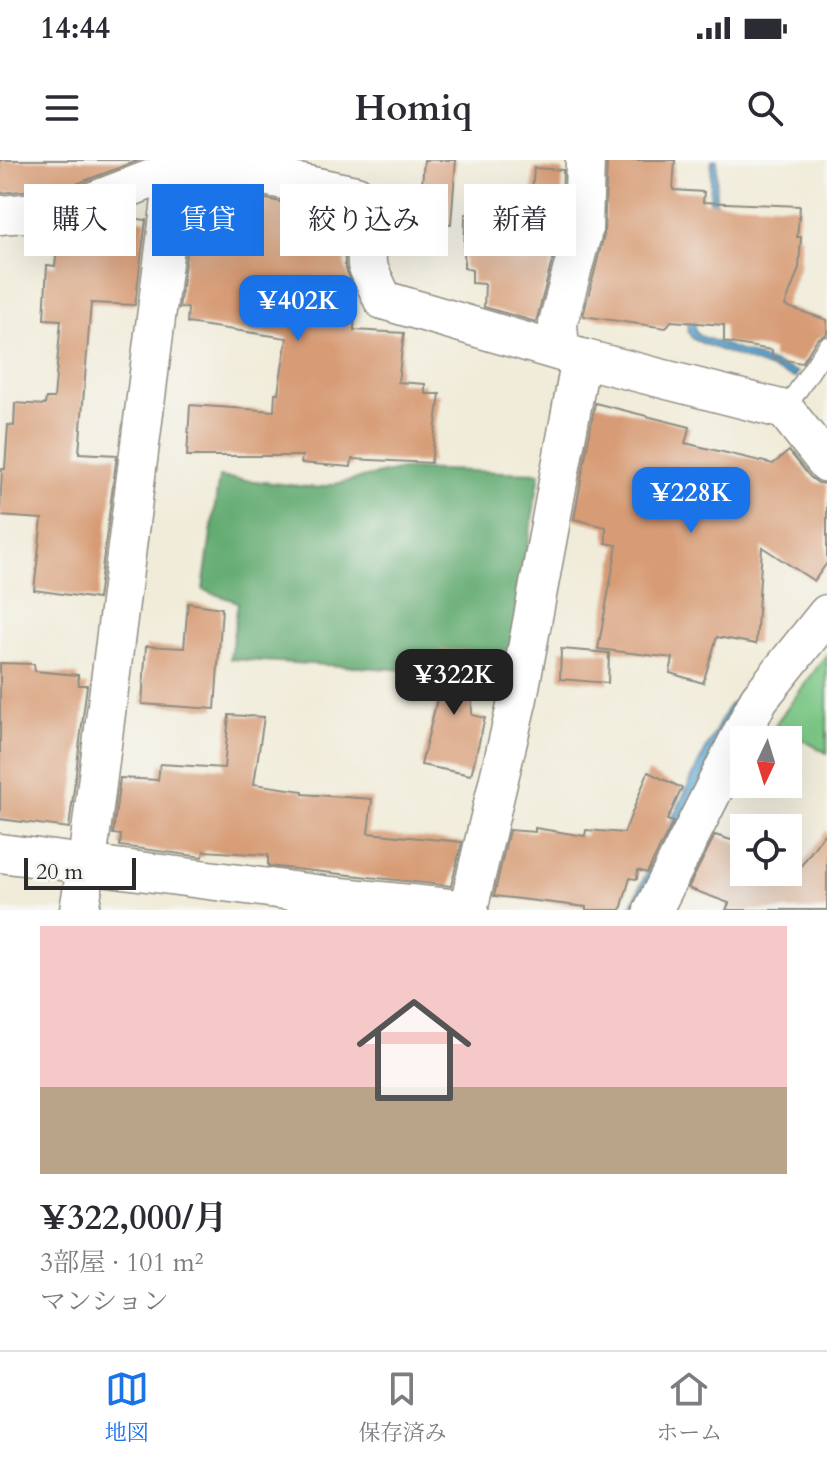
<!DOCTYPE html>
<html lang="ja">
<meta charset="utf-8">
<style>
:root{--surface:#fff;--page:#f2f2f3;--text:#2b2b33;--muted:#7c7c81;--line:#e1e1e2;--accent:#1a73e8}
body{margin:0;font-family:Cardo,"Noto Serif JP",serif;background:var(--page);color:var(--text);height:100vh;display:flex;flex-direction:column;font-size:30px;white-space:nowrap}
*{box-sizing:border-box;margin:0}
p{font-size:26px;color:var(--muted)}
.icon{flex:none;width:44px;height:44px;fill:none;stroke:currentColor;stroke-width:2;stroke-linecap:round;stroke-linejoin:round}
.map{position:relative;height:750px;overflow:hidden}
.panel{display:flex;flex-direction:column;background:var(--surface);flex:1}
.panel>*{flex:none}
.banner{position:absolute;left:24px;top:24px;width:780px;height:72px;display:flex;gap:16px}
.needle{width:52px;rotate:184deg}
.tools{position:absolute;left:730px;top:566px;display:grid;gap:16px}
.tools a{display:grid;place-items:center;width:72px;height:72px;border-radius:0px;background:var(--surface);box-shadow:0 8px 32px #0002;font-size:40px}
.scale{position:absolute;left:24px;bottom:20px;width:112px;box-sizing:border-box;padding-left:8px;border:4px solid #2b2b2b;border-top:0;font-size:22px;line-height:28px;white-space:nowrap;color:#2b2b2b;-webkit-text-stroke:6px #f6f6f2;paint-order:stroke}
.price{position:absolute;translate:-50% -68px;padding:0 18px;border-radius:16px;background:var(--accent);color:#fff;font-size:26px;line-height:52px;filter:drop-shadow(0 2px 4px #0008)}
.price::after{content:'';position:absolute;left:50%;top:48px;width:24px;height:18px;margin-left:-12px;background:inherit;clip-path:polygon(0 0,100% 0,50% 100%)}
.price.active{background:#222;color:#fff}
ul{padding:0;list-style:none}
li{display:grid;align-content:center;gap:16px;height:424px;padding:0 40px}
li+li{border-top:2px solid var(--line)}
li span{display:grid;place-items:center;height:248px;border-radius:0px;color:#555}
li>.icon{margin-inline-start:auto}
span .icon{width:144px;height:144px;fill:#fffc;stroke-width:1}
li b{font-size:34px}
.tag{padding:0 28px;border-radius:0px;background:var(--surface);box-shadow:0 8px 32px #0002;font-size:28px;line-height:72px}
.tag.active{background:var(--accent);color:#fff}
.status{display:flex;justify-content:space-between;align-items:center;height:56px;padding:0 40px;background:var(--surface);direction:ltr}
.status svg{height:22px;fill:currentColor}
header{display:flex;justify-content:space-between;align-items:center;height:104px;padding:0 40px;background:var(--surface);font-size:36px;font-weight:600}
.menu{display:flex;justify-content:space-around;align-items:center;height:112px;border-top:2px solid var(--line);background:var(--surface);font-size:22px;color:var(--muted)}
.menu a{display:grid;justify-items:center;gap:4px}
.menu .active{color:var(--accent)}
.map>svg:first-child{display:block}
.green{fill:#7ac685;stroke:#527858;stroke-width:2}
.forest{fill:#63ab72;stroke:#476b4e;stroke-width:2}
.water{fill:#59a3d0;stroke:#42677e;stroke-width:2}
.building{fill:#d79b75}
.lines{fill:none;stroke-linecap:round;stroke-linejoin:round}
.lane-casing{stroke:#8e8c82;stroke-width:21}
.street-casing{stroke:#8e8c82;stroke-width:41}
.lane{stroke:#fff;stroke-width:18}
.street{stroke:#fff;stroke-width:38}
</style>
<div class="status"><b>14:44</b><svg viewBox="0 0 49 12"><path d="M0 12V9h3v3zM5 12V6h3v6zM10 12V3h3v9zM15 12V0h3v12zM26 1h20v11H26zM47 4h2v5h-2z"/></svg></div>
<header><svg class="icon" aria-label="menu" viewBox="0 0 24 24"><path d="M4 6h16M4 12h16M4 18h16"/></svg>Homiq<svg class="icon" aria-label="search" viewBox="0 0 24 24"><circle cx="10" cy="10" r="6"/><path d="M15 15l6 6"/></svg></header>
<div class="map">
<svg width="827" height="750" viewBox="0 0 827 750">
<rect width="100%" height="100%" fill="#f6f6f2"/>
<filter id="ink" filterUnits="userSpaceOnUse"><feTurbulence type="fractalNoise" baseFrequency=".0125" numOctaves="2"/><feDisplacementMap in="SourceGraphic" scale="16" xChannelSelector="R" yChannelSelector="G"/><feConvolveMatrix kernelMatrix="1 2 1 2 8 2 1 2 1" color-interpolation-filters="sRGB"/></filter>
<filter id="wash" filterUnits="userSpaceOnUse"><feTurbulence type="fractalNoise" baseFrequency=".006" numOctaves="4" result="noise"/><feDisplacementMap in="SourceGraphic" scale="32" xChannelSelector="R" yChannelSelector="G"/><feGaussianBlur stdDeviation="1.8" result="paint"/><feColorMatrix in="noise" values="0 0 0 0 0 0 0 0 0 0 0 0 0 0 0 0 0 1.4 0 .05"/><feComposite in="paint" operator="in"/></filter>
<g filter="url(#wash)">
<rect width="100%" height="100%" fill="#f1ecd9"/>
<!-- green -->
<polygon class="green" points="827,494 827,593 775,565"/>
<!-- forest -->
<polygon class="forest" points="402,309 540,313 505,516 230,499 238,442 203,430 219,317 317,328"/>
<!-- water -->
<g class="water">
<polygon points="712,0 717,0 714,103 695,163 695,171 700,176 797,212 795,218 707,185 693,179 688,172 688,162 707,105"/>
<polygon points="742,529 751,533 637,750 629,750 699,603 729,545 733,543"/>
</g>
<g id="blocks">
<!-- building -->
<g class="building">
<polygon points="0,0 140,0 68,27 0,33"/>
<polygon points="424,0 456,0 451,64 419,62"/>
<polygon points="607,0 675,0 673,30 704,32 703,42 800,46 797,77 801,77 799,108 785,146 827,160 827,174 817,179 802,203 772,198 772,190 724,182 724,165 671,161 666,168 583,156 604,75"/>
<polygon points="534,8 563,10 561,67 536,162 484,147 485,124 472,123 472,110 464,108 465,54 530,59"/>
<polygon points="210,27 305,47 305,76 344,79 345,106 355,132 354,170 404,173 398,222 425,224 425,234 440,234 431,303 352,299 351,307 301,303 302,296 187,296 190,245 274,251 275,233 278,233 287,178 187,163 188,148 179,148 190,65 199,66 202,29"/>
<polygon points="116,56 146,60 135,145 91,143 79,293 117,295 98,439 34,430 42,359 0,356 0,350 2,309 5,309 8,265 14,266 15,243 45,245 46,238 54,238 61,160 44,159 47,105 55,106 59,72 80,70"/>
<polygon points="595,243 690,267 685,283 773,304 789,291 810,317 818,323 827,324 827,403 814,421 762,387 756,484 717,477 703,523 670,513 673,498 598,489 617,385 606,383 606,367 574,359"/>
<polygon points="188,443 222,448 215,549 142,544 146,486 184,488"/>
<polygon points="561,489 609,493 608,523 560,519"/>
<polygon points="440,490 471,490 472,555 485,558 471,615 421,605 438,535"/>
<polygon points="0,503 34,504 35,511 78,515 79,525 87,525 69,668 0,659"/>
<polygon points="229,555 264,557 254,624 303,631 303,634 372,639 368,673 462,682 451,726 268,706 268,695 204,691 203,697 120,686 121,675 113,674 120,618 158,620 160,604 224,608"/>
<polygon points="648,612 682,628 667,660 673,662 647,713 638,710 637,719 630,718 621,750 586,750 586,747 494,736 509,670 535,672 535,668 585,676 586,670 624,673"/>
<polygon points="827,670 827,750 726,750 729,743 688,728 715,675 744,684 744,712 788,712 788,704 800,707"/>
</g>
</g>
</g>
<g filter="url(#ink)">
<use href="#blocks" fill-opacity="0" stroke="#8e8c82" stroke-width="2"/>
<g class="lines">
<!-- lane casing -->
<g class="lane-casing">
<polyline id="lane" points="785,250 827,186"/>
</g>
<!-- street casing -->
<g class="street-casing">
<g id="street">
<polyline points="0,55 73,49 175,10 211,5 356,35 365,51 367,105 383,140 581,198 785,250 827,303"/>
<polyline points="560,191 558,163 583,70 585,0"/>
<polyline points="0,693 331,736 469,750"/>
<polyline points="79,750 87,703 176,0"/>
<polyline points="468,750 518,538 581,198"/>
<polyline points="653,750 759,539 827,454"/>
</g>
</g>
<!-- lane -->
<use href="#lane" class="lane"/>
<!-- street -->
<use href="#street" class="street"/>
</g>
</g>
</svg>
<div class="tools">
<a><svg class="needle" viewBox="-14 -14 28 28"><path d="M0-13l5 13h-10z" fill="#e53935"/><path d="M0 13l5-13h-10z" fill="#7c7c81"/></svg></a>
<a><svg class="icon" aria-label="locate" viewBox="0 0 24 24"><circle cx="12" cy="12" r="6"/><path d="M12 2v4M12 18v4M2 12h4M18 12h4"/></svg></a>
</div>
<div class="scale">20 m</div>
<b class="price" style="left:298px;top:183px">¥402K</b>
<b class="price" style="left:691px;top:375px">¥228K</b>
<b class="price active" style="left:454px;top:557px">¥322K</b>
<div class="banner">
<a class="tag">購入</a>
<a class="tag active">賃貸</a>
<a class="tag">絞り込み</a>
<a class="tag">新着</a>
</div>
</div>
<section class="panel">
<ul>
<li><span style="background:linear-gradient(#f6c9c9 65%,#b9a48a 0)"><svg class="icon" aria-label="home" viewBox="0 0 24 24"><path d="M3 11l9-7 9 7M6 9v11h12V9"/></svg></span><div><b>¥322,000/月</b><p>3部屋 · 101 m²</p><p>マンション</p></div></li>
</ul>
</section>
<nav class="menu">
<a class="active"><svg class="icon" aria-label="map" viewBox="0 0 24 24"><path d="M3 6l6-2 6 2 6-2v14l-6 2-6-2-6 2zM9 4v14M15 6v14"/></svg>地図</a>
<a><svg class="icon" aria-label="saved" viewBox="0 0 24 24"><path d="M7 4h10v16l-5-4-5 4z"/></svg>保存済み</a>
<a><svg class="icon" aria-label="home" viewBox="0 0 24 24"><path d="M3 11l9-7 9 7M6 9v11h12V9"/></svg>ホーム</a>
</nav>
